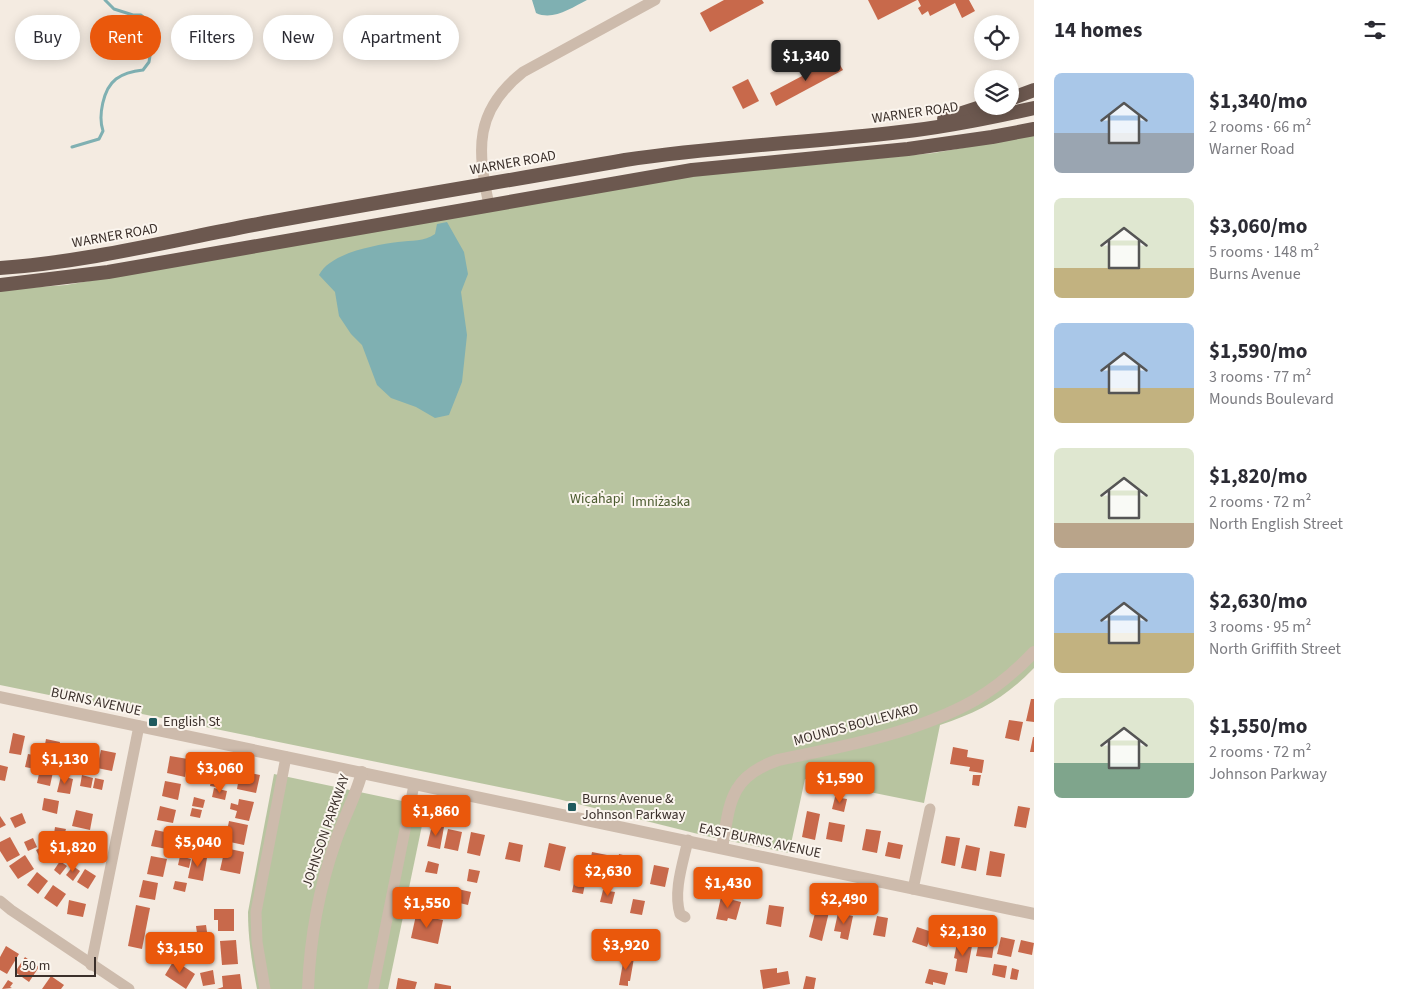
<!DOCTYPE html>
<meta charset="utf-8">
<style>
:root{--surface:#fff;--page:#f2f2f3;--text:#2b2b33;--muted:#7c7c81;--accent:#ea580c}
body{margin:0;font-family:"Source Sans 3",sans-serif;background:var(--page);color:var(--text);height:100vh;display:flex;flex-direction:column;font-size:19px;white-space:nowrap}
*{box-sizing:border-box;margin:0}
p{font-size:16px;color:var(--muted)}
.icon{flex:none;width:28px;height:28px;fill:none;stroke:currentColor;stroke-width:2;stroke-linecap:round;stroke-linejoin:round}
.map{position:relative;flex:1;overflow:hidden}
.side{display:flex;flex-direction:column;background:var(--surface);width:375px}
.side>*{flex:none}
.top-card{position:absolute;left:15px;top:15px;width:475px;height:45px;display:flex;gap:10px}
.tools{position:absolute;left:974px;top:15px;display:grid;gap:10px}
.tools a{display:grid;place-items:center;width:45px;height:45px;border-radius:50%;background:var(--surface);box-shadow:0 2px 12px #0003;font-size:25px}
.scale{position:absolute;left:15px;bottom:12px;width:81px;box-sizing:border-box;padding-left:5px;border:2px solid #3b302b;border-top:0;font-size:14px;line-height:18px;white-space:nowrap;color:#3b302b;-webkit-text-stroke:4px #fbf5ee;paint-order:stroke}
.price{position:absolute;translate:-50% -42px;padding:0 11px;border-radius:5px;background:var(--accent);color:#fff;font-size:16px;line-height:32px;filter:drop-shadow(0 1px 2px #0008)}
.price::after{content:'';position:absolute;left:50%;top:30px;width:15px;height:11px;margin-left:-8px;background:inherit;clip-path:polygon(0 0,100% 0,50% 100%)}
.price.current{background:#222;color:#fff}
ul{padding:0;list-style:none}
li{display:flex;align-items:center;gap:15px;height:125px;padding:0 20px}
li span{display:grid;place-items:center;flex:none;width:140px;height:100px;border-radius:8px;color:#555}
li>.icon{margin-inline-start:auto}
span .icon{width:60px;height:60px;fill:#fffc;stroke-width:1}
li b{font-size:21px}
h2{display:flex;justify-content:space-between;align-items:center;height:60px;padding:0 20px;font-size:21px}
.pill{padding:0 18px;border-radius:22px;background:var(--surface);box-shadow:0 2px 12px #0003;font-size:18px;line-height:45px}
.pill.current{background:var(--accent);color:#fff}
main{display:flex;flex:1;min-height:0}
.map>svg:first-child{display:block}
.green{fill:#b8c4a0}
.water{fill:#7fb0b2}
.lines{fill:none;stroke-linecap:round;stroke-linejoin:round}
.stream{stroke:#7fb0b2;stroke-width:3}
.building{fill:#c8694b}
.minor{stroke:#cdbbac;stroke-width:11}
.tertiary{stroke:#cdbbac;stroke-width:12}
.trunk{stroke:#6c584f;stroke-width:14}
.poi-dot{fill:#1f5a5e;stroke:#fbf5ee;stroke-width:2}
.labels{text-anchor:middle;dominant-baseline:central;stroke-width:4;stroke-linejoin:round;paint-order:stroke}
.street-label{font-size:14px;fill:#3b302b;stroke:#fbf5ee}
.park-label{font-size:14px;fill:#4a5a2e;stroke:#fbf5ee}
.poi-label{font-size:14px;fill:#3b302b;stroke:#fbf5ee;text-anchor:start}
</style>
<main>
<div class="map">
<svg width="1034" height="989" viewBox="0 0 1034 989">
<rect width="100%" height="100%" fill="#f4ebe1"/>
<!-- green -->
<g class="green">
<path d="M1034 135V668C1005 698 979 712 940 725L924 803 805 779 789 853 706 836 558 799 0 685V290L66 285 693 176 934 153Z"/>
<path d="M274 774 426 806 388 989H257C252 963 248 939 248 912Z"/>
</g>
<!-- water -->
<g class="water">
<path d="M532 0H587C571 8 553 21 536 13Z"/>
<path d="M447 222 464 252 468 274 461 292 467 335 462 382 449 415 435 418 416 407 391 398 377 385 362 345 351 334 339 316 335 292 319 275C330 253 375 245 398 242 412 240 424 242 435 234L437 224Z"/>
</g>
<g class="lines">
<!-- stream -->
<path class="stream" d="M72 147 99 139 103 131C98 116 103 89 116 79 124 73 133 71 143 70L149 62 154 31 150 23 141 15H133L114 9 105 0"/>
</g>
<!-- building -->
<g class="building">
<polygon points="724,0 762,0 764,3 710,32 700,13"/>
<polygon points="868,0 917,0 878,20"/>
<polygon points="918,0 969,0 975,11 962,18 955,3 930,16 928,11 922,15 918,8 921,6"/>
<polygon points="836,58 843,70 776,106 770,93"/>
<polygon points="748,79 759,101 743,109 732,87"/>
<polygon points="1031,699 1034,699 1034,722 1026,721"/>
<polygon points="1009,720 1023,722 1019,741 1005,738"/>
<polygon points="13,733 25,736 21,755 9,753"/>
<polygon points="1033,737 1034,737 1034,752 1030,752"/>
<polygon points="46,739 60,742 55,763 42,760"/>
<polygon points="64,743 79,746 74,767 60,764"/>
<polygon points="82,746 96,749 92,770 78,767"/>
<polygon points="953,747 968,750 967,757 984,760 982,773 969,771 970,767 950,764"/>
<polygon points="101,750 116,753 112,771 97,768"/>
<polygon points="28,754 38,756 35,769 25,767"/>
<polygon points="170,756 188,759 185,777 167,773"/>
<polygon points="0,765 8,767 5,781 0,780"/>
<polygon points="40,769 53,772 50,786 37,783"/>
<polygon points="240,771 260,775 256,793 237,789"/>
<polygon points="213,772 225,774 222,788 210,786"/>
<polygon points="82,775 93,778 91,788 80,786"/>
<polygon points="973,775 981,775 979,786 972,785"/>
<polygon points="61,776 73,779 70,794 57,792"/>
<polygon points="95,778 104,780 102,790 93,788"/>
<polygon points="165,781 181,784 178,800 162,796"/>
<polygon points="214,788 227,791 225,800 212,797"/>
<polygon points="194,797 205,800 203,808 192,806"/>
<polygon points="835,797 847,799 844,812 832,809"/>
<polygon points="44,798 59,801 57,814 42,810"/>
<polygon points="239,799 254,802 249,821 235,818 237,811 230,809 231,803 238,805"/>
<polygon points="160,806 176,810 173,823 157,820"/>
<polygon points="1018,806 1030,808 1026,828 1014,826"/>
<polygon points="192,808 202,810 200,818 190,816"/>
<polygon points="76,810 93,814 90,830 72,826"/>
<polygon points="807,811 820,814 815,840 802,837"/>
<polygon points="22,813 26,823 15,828 10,818"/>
<polygon points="0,816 6,825 0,828"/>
<polygon points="229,821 248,825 244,845 216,839 215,842 204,839 206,832 226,836"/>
<polygon points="829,822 845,825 842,842 826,839"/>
<polygon points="432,825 444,827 440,849 427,846"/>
<polygon points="55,827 66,829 64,836 54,834"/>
<polygon points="448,829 462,832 458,851 444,848"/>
<polygon points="866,829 881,831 877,853 862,850"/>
<polygon points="155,830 170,833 167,849 151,846"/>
<polygon points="471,832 485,835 480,856 467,853"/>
<polygon points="73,833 88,836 85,854 69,850"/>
<polygon points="946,836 960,838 955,866 941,863"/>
<polygon points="10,837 20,855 7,862 0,851 0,842"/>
<polygon points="33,838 37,847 28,851 24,842"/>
<polygon points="509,842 523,845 520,862 505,859"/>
<polygon points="888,842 903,845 900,859 885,856"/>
<polygon points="549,843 566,847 560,871 544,867"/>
<polygon points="46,845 50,853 40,858 36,850"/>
<polygon points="966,845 980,848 976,871 961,868"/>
<polygon points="182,848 193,850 192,858 181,855"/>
<polygon points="225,848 244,852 240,874 220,870"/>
<polygon points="990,851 1005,854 1001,877 986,875"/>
<polygon points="592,852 607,855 603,874 588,871"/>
<polygon points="619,854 631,857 627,875 615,873"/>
<polygon points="25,855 34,869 18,879 9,866"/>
<polygon points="193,855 207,858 203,881 188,878"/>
<polygon points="151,856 167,859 163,877 147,874"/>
<polygon points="180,856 191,859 189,868 178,865"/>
<polygon points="60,861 67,866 60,875 54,870"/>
<polygon points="428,861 439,864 437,874 425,872"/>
<polygon points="654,865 669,868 665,887 650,884"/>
<polygon points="73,866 80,871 73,881 66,875"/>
<polygon points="85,869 96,876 88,889 77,882"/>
<polygon points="469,869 480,871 477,883 467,881"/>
<polygon points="37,872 48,881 38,894 27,885"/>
<polygon points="575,877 586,879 583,894 572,892"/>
<polygon points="143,880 158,883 155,900 139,897"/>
<polygon points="175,881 187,883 185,892 173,889"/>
<polygon points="53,885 66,894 57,907 44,898"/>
<polygon points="458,889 471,892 468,905 455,902"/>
<polygon points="603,890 615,892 612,904 600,902"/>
<polygon points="422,891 442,895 439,909 419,905"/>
<polygon points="721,897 741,902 736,920 728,918 727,921 716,919"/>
<polygon points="633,899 645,901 642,915 630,913"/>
<polygon points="69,900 86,904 83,917 67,914"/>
<polygon points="136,905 150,908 142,949 128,946"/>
<polygon points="769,905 784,907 781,927 766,924"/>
<polygon points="214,909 234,909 234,931 218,931 218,920 214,920"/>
<polygon points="816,909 829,912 822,941 809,937"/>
<polygon points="838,913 853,916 848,940 840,938 841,932 834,931"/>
<polygon points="416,915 443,920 438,944 411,938"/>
<polygon points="877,916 888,918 885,937 873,935"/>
<polygon points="206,925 208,939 198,941 196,926"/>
<polygon points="917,927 932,932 927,947 912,942"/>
<polygon points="980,936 995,939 992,958 976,956"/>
<polygon points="1001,937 1015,940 1011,957 997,954"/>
<polygon points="236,940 238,964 222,965 220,941"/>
<polygon points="1021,940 1034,943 1032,955 1018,952"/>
<polygon points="208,941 210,951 199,952 198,943"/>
<polygon points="957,943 972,946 967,973 955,971 957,959 954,958"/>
<polygon points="6,946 19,954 7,974 0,970 0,957"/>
<polygon points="25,957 39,967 29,982 15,972"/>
<polygon points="624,957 634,958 630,981 628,981 628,986 619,985"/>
<polygon points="174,960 195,974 186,989 165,975"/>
<polygon points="994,964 1007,966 1005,978 992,975"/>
<polygon points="777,968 777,973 788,971 790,984 763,989 760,970"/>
<polygon points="1012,968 1019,970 1017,980 1010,979"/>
<polygon points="929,969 948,973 945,985 933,982 933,985 925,983"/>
<polygon points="213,970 215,984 203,986 200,973"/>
<polygon points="240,974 242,989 217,989 223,987 222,976"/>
<polygon points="51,976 64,985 61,989 42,989"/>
<polygon points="806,976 816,978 814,989 803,989"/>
<polygon points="398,978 417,982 415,989 396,989"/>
<polygon points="8,980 13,983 10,987 12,988 2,989"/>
<polygon points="435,983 451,986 451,989 434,989"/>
</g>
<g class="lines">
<!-- minor -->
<g class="minor">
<path d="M489 205C477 149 474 111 523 72L655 0"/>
<polyline points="913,889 930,809"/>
<polyline points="0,901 11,910 129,989"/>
<path d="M685 917 680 914C673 891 683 863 688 840"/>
<polyline points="91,965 139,726"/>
<polyline points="265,989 257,942 256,912 286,757"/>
<polyline points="373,989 414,785"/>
</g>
<!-- tertiary -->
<g class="tertiary">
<polyline points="0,697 1034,914"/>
<path d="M722 848C730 803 729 777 778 760 842 747 917 733 975 700 997 687 1016 671 1034 652"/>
<path d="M308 989C310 937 319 888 336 840 344 817 356 796 362 772"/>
</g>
<!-- trunk -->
<g class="trunk">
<polyline points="1010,99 1034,90"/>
<polyline points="944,119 984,106"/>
<path d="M0 268C86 262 169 241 253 225 377 202 501 182 625 160 716 146 808 143 900 132 945 127 990 118 1034 108"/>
<polyline points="0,285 108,272 692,170 908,149 992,137 1034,129"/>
</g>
</g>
<!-- markers -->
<g class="poi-dot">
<rect x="148" y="717" width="10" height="10" rx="2.5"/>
<rect x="567" y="802" width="10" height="10" rx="2.5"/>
</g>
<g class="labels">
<!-- street labels -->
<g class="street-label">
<text transform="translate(915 113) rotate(-8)">WARNER ROAD</text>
<text transform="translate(513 163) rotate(-10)">WARNER ROAD</text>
<text transform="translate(115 236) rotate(-10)">WARNER ROAD</text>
<text transform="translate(96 702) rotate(12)">BURNS AVENUE</text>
<text transform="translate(856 725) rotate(-15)">MOUNDS BOULEVARD</text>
<text transform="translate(326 831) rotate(-71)">JOHNSON PARKWAY</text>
<text transform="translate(760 841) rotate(12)">EAST BURNS AVENUE</text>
</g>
<!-- park labels -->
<g class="park-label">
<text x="597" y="499">Wic̣aḣapi</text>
<text x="661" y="502">Imniżaska</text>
</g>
<!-- poi labels -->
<g class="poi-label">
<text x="163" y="722">English St</text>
<text x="582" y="799">Burns Avenue &amp;<tspan x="582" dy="16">Johnson Parkway</tspan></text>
</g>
</g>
</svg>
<div class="tools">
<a><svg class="icon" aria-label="locate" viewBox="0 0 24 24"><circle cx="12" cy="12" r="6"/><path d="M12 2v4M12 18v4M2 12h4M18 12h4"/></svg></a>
<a><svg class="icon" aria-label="layers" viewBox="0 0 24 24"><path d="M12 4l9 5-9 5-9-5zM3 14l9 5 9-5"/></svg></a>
</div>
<div class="scale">50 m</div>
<b class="price current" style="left:806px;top:82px">$1,340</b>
<b class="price" style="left:65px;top:785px">$1,130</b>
<b class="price" style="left:220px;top:794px">$3,060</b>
<b class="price" style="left:840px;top:804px">$1,590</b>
<b class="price" style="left:436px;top:837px">$1,860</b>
<b class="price" style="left:198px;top:868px">$5,040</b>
<b class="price" style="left:73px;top:873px">$1,820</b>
<b class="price" style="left:608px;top:897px">$2,630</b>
<b class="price" style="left:728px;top:909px">$1,430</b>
<b class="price" style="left:844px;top:925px">$2,490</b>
<b class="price" style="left:427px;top:929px">$1,550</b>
<b class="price" style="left:963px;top:957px">$2,130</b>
<b class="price" style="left:626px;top:971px">$3,920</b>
<b class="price" style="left:180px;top:974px">$3,150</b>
<div class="top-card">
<a class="pill">Buy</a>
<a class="pill current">Rent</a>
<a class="pill">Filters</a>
<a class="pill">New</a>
<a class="pill">Apartment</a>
</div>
</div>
<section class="side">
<h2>14 homes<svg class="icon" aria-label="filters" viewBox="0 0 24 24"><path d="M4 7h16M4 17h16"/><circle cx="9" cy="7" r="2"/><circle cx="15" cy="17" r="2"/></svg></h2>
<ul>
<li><span style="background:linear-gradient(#a9c7e8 60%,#9aa5b1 0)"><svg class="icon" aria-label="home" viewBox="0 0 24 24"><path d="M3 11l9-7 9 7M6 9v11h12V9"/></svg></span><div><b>$1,340/mo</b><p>2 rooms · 66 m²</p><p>Warner Road</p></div></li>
<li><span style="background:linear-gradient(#dfe7d0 70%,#c2b280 0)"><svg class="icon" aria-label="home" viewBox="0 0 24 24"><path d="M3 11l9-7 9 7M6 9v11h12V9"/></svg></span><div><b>$3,060/mo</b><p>5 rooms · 148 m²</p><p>Burns Avenue</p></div></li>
<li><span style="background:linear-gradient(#a9c7e8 65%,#c2b280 0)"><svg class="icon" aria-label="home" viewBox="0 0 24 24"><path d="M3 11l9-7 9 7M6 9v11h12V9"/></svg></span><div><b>$1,590/mo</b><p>3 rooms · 77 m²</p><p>Mounds Boulevard</p></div></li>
<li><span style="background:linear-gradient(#dfe7d0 75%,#b9a48a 0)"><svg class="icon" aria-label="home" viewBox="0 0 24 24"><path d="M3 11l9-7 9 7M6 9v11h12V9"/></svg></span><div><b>$1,820/mo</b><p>2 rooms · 72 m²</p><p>North English Street</p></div></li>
<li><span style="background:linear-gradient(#a9c7e8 60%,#c2b280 0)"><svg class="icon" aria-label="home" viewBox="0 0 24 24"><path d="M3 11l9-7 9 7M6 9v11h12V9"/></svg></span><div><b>$2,630/mo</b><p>3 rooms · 95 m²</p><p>North Griffith Street</p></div></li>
<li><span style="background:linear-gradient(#dfe7d0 65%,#7fa58c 0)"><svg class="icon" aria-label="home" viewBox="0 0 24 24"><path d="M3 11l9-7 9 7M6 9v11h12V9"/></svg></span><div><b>$1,550/mo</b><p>2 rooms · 72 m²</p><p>Johnson Parkway</p></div></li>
</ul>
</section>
</main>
